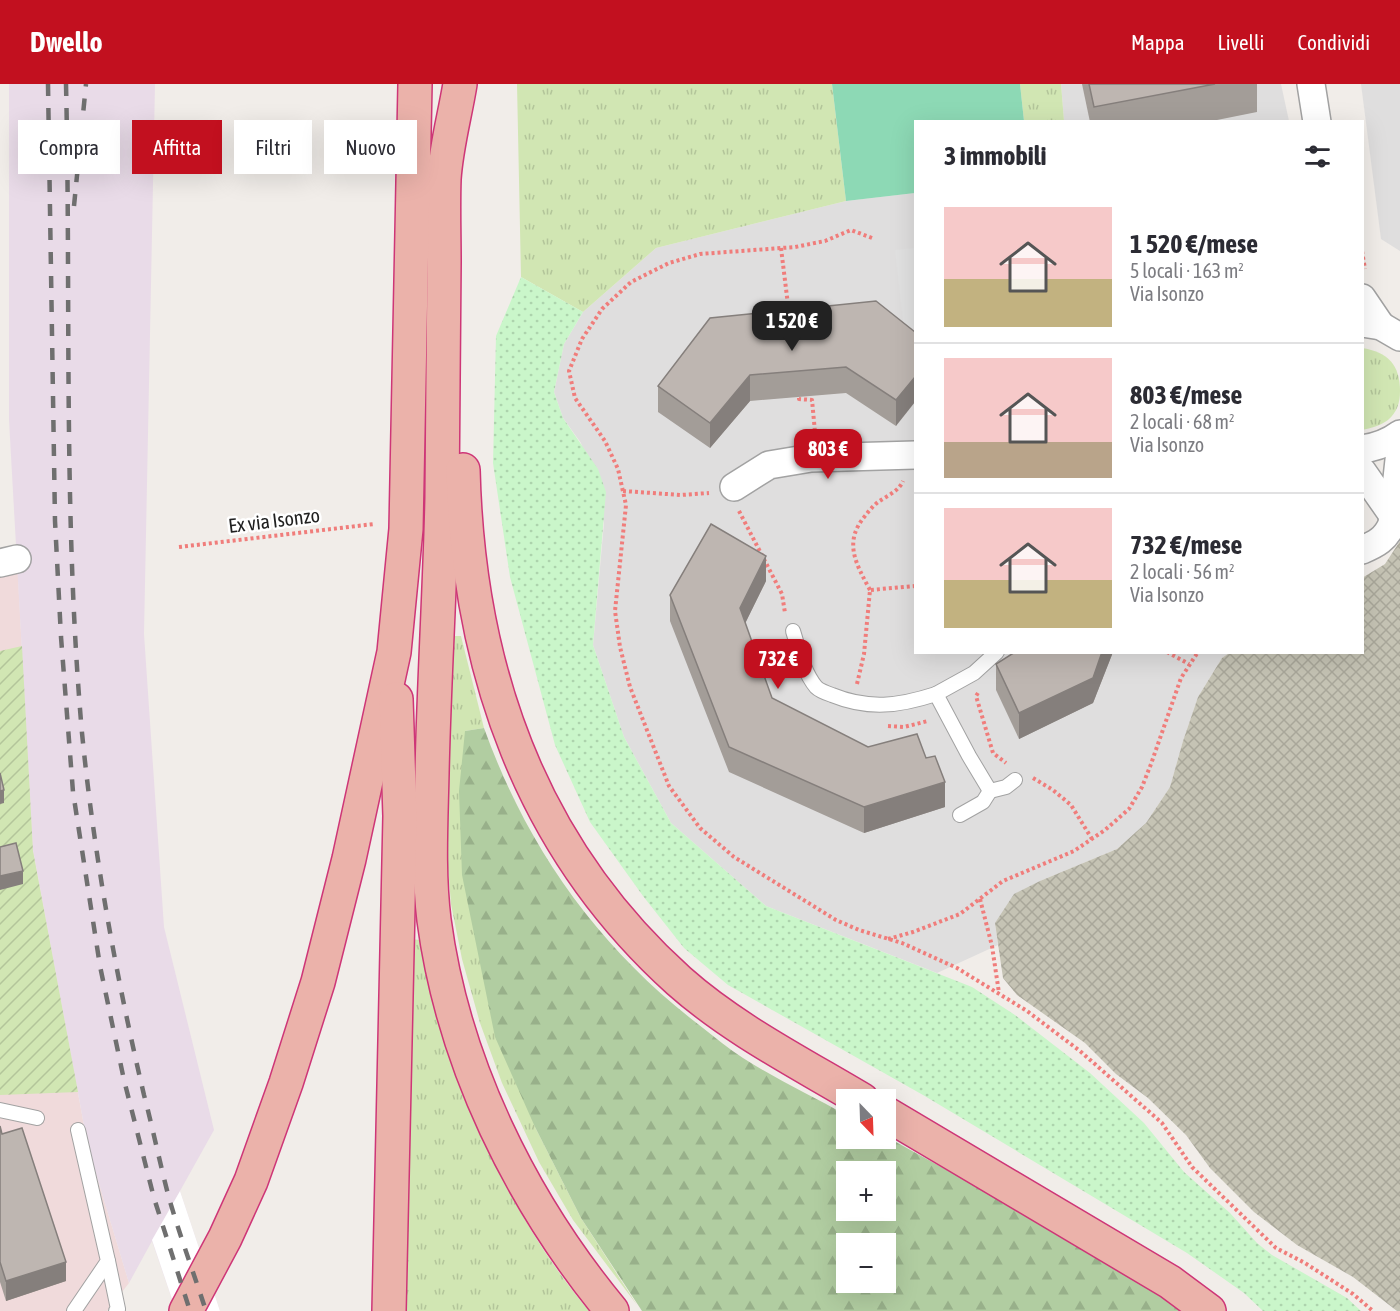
<!DOCTYPE html>
<html lang="it">
<meta charset="utf-8">
<style>
:root{--surface:#fff;--page:#f2f2f3;--text:#2b2b33;--muted:#7c7c81;--line:#e1e1e2;--accent:#c2101f}
body{margin:0;font-family:"Asap Condensed",sans-serif;background:var(--page);color:var(--text);height:100vh;display:flex;flex-direction:column;font-size:22px;white-space:nowrap}
*{box-sizing:border-box;margin:0}
p{font-size:20px;color:var(--muted)}
.icon{flex:none;width:33px;height:33px;fill:none;stroke:currentColor;stroke-width:2;stroke-linecap:round;stroke-linejoin:round}
.map{position:relative;flex:1;overflow:hidden}
.side{position:absolute;left:914px;top:36px;width:450px;height:534px;display:flex;flex-direction:column;background:var(--surface);border-radius:0px;box-shadow:0 6px 24px #0002}
.side>*{flex:none}
.guide{position:absolute;left:18px;top:36px;width:570px;height:54px;display:flex;gap:12px}
.needle{width:39px;rotate:157deg}
.buttons{position:absolute;left:836px;top:1005px;display:grid;gap:12px}
.buttons a{display:grid;place-items:center;width:60px;height:60px;border-radius:0px;background:var(--surface);box-shadow:0 6px 24px #0002;font-size:30px}
.price{position:absolute;translate:-50% -51px;padding:0 14px;border-radius:12px;background:var(--accent);color:#fff;font-size:20px;line-height:39px;filter:drop-shadow(0 2px 3px #0008)}
.price::after{content:'';position:absolute;left:50%;top:36px;width:18px;height:14px;margin-left:-9px;background:inherit;clip-path:polygon(0 0,100% 0,50% 100%)}
.price.on{background:#222;color:#fff}
ul{padding:0;list-style:none}
li{display:flex;align-items:center;gap:18px;height:150px;padding:0 30px}
li+li{border-top:2px solid var(--line)}
li span{display:grid;place-items:center;flex:none;width:168px;height:120px;border-radius:0px;color:#555}
li>.icon{margin-inline-start:auto}
span .icon{width:72px;height:72px;fill:#fffc;stroke-width:1}
li b{font-size:26px}
h2{display:flex;justify-content:space-between;align-items:center;height:72px;padding:0 30px;font-size:26px}
.chip{padding:0 21px;border-radius:0px;background:var(--surface);box-shadow:0 6px 24px #0002;font-size:21px;line-height:54px}
.chip.on{background:var(--accent);color:#fff}
header{display:flex;align-items:center;gap:36px;box-sizing:border-box;height:84px;padding:0 30px;background:var(--accent);color:#fff}
header strong{font-size:28px}
nav{display:flex;gap:33px;margin-inline-start:auto;font-size:21px}
.map>svg:first-child{display:block}
.residential{fill:#dfdede}
.commercial{fill:#f0dadb}
.railway{fill:#e9dbe8}
.construction{fill:url(#construction-cross-hatch)}
.grass{fill:url(#grass-tufts)}
.forest{fill:url(#forest-firs);fill-rule:evenodd}
.park{fill:url(#park-dots)}
.garden{fill:url(#garden-furrows)}
.pitch{fill:#8dd9b5}
.parking{fill:#e1e1e1}
.pier{fill:#fff}
.lines{fill:none;stroke-linecap:round;stroke-linejoin:round}
.service-casing{stroke:#a2a2a2;stroke-width:16}
.minor-casing{stroke:#a2a2a2;stroke-width:30}
.trunk-casing{stroke:#ce3677;stroke-width:36}
.path{stroke:#f07d7b;stroke-width:4;stroke-dasharray:3 3;stroke-linecap:butt}
.service{stroke:#fff;stroke-width:14}
.minor{stroke:#fff;stroke-width:27}
.trunk{stroke:#ebb2aa;stroke-width:33}
.rail{stroke:#6f6f6f;stroke-width:4.5;stroke-dasharray:12 12;stroke-linecap:butt}
.wall{fill:#a39d98}
.shaded-wall{fill:#857f7c}
.building{fill:#beb6b1;stroke:#857f7c;stroke-width:1.5}
.labels{text-anchor:middle;dominant-baseline:central;stroke-width:5;stroke-linejoin:round;paint-order:stroke}
.street-label{font-size:20px;fill:#212121;stroke:#fff}
</style>
<header>
<strong>Dwello</strong>
<nav><a>Mappa</a><a>Livelli</a><a>Condividi</a></nav>
</header>
<div class="map">
<svg width="1400" height="1227" viewBox="0 0 1400 1227">
<defs>
<pattern id="construction-cross-hatch" width="8" height="8" patternUnits="userSpaceOnUse" patternTransform="scale(1.5)"><rect width="8" height="8" fill="#c5c3b4"/><path d="M0 0l8 8M0 8l8-8" fill="none" stroke="#a9a79a"/></pattern>
<pattern id="grass-tufts" width="24" height="20" patternUnits="userSpaceOnUse" patternTransform="scale(1.5)"><rect width="24" height="20" fill="#d1e6b3"/><path d="M3 7l-1-3M5 7V3M7 7l1-3M15 17l-1-3M17 17v-4M19 17l1-3" fill="none" stroke="#b3c59a"/></pattern>
<pattern id="forest-firs" width="22" height="20" patternUnits="userSpaceOnUse" patternTransform="scale(1.5)"><rect width="22" height="20" fill="#b1cda1"/><path d="M5 1l3.5 6h-7zM16 11l3.5 6h-7z" fill="#98b08a"/></pattern>
<pattern id="park-dots" width="8" height="8" patternUnits="userSpaceOnUse" patternTransform="scale(1.5)"><rect width="8" height="8" fill="#caf6ca"/><path d="M2 2h.1M6 6h.1" fill="none" stroke="#add3ad" stroke-width="1.8" stroke-linecap="round"/></pattern>
<pattern id="garden-furrows" width="10" height="10" patternUnits="userSpaceOnUse" patternTransform="scale(1.5)"><rect width="10" height="10" fill="#d1e6b3"/><path d="M-1 1l2-2M0 10L10 0M9 11l2-2" fill="none" stroke="#b3c59a"/></pattern>
</defs>
<rect width="100%" height="100%" fill="#f1ede9"/>
<!-- residential -->
<g class="residential">
<polygon points="1061,0 1281,0 1289,37 1064,37"/>
<polygon points="1361,0 1400,0 1400,167 1381,155"/>
<polygon points="915,109 915,568 1229,569 1222,574 1198,613 1183,657 1170,703 1146,739 1117,765 1040,797 995,839 998,861 937,889 766,822 671,739 624,653 593,561 604,439 581,359 563,334 554,308 564,260 583,228 656,164 846,117"/>
</g>
<!-- commercial -->
<polygon class="commercial" points="17,475 33,767 88,1063 129,1199 107,1227 0,1227 0,479"/>
<!-- railway -->
<polygon class="railway" points="9,0 155,0 144,550 164,843 214,1046 180,1107 220,1227 176,1227 152,1157 129,1199 88,1063 33,766 9,336"/>
<!-- construction -->
<polygon class="construction" points="1400,457 1400,1227 1397,1227 1353,1193 1297,1161 1254,1128 1210,1084 1186,1051 1148,1014 1116,990 1085,959 1017,911 1003,894 995,839 1014,810 1040,797 1117,765 1146,739 1170,703 1183,657 1198,613 1222,574 1229,569 1362,568 1362,494 1385,480"/>
<!-- grass -->
<g class="grass">
<polygon points="517,0 832,0 846,117 656,164 583,228 521,193"/>
<polygon points="1020,0 1061,0 1064,37 1024,37"/>
<path d="M1362 264C1388 268 1400 281 1400 307 1400 319 1397 328 1388 336 1380 342 1371 344 1362 346Z"/>
<polygon points="451,552 461,552 484,644 465,647 535,1043 581,1134 637,1221 573,1136 539,1078 502,999 480,939 462,875 451,820 447,770"/>
<path d="M411 855 420 856C424 876 427 898 433 918 465 1028 515 1139 589 1227H404Z"/>
</g>
<!-- forest -->
<path class="forest" d="M484 644C528 766 599 865 703 944 716 954 729 965 743 974 776 995 812 1012 846 1031V1054H885V1052L1112 1177 1190 1227H642L581 1134 535 1043 495 953 462 791 459 707 465 647ZM846 1088H885V1126H846ZM846 1160H885V1198H846Z"/>
<!-- park -->
<polygon class="park" points="521,193 583,228 564,260 554,308 563,334 598,385 606,408 593,561 624,653 671,739 766,822 972,903 1015,931 1090,989 1144,1039 1184,1088 1230,1129 1257,1159 1272,1171 1347,1214 1361,1227 1263,1227 1244,1209 1187,1169 923,1011 728,901 684,864 643,812 590,738 555,661 510,493 493,379 496,252"/>
<!-- garden -->
<polygon class="garden" points="22,562 33,767 78,1008 0,1011 0,567"/>
<!-- pitch -->
<polygon class="pitch" points="832,0 1020,0 1024,37 915,38 915,109 846,117"/>
<!-- parking -->
<polygon class="parking" points="915,164 915,244 904,245 895,166"/>
<!-- pier -->
<polygon class="pier" points="180,1107 220,1227 176,1227 152,1156"/>
<g class="lines">
<!-- service casing -->
<g class="service-casing">
<g id="service">
<path d="M793 547C799 566 803 587 816 603 820 607 826 609 832 611 869 626 899 622 936 610"/>
<polyline points="997,568 974,589 936,610 969,672 990,707 1006,703 1015,696"/>
<polyline points="960,731 983,718 990,707"/>
<polyline points="0,1026 37,1034"/>
<polyline points="108,1177 118,1225 116,1227"/>
<polyline points="74,1227 108,1177 78,1046"/>
</g>
</g>
<!-- minor casing -->
<g class="minor-casing">
<g id="minor">
<polyline points="1311,0 1317,38"/>
<polyline points="1362,214 1381,242"/>
<polyline points="1362,239 1381,242 1400,253"/>
<path d="M1362 365C1377 363 1388 359 1400 350"/>
<polyline points="1362,387 1392,430"/>
<polyline points="734,403 769,381 811,374 915,371"/>
<path d="M1362 466C1376 460 1386 455 1392 440L1400 367"/>
<polyline points="0,479 17,475"/>
</g>
</g>
<!-- trunk casing -->
<g class="trunk-casing">
<g id="trunk">
<path d="M460 0C455 31 446 63 444 95 443 122 444 150 444 178 443 257 443 335 442 414 440 506 434 597 432 689 431 738 428 787 434 836 453 979 521 1117 612 1227"/>
<path d="M463 386C468 583 530 763 679 897 733 945 800 979 862 1016"/>
<polyline points="885,1029 1170,1198 1209,1227"/>
<polyline points="186,1227 225,1154 251,1097 286,999 318,898 349,775 394,568 406,445 415,0"/>
<polyline points="389,1227 400,732 396,615"/>
</g>
</g>
<!-- path -->
<g class="path">
<polyline points="872,154 851,146 825,157 795,163 700,170 669,179 631,198 602,225 582,255 569,287 575,314 605,357 618,385 626,421 615,527 620,563 630,603 669,702 700,744 734,773 836,836 859,846 902,859 957,884 1027,927 1080,967 1162,1039 1192,1083 1276,1164 1305,1179 1353,1210 1373,1227"/>
<polyline points="781,164 789,229"/>
<polyline points="1362,167 1365,185"/>
<polyline points="799,308 799,315 812,316 815,348"/>
<polyline points="623,407 681,411 709,409"/>
<polyline points="739,427 782,510 785,529"/>
<polyline points="179,463 374,440"/>
<path d="M870 506C856 480 843 458 865 432 869 427 873 422 878 418 887 412 899 407 903 397"/>
<polyline points="1167,568 1189,580"/>
<polyline points="857,600 864,570 870,506 915,502"/>
<polyline points="978,609 976,612 993,669 1006,679"/>
<polyline points="888,642 904,643 928,637"/>
<polyline points="1033,694 1053,706 1071,721 1092,755"/>
<polyline points="980,815 992,862 999,909"/>
<polyline points="888,855 913,848 960,830 1003,797 1074,767 1105,746 1129,725 1142,703 1151,680 1181,594 1198,568"/>
</g>
<!-- service -->
<use href="#service" class="service"/>
<!-- minor -->
<use href="#minor" class="minor"/>
<!-- trunk -->
<use href="#trunk" class="trunk"/>
<!-- rail -->
<g class="rail">
<polyline points="48,0 55,437 61,553 73,708 100,882 124,996 154,1114 190,1227"/>
<path d="M66 0C71 216 63 433 82 649 94 771 116 892 144 1011 153 1045 160 1080 169 1114 180 1152 194 1190 206 1227"/>
<polyline points="74,122 86,0"/>
</g>
</g>
<!-- wall -->
<g class="wall">
<polygon points="1082,0 1257,0 1257,28 1207,38 1090,38"/>
<polygon points="915,248 896,342 846,309 750,317 710,364 658,328 658,302"/>
<polygon points="766,497 745,539 772,614 945,723 864,749 729,688 670,537 670,511"/>
<polygon points="1015,568 1113,568 1093,619 1019,655 996,606 996,580"/>
<polygon points="0,1042 2,1050 66,1197 6,1217 0,1198"/>
</g>
<!-- shaded-wall -->
<g class="shaded-wall">
<polygon points="750,291 750,317 710,364 710,339"/>
<polygon points="915,293 915,318 896,342 896,316"/>
<polygon points="766,472 766,497 740,550 740,524"/>
<polygon points="1102,568 1113,568 1093,619 1019,655 1019,629"/>
<polygon points="945,698 945,723 864,749 864,723"/>
<polygon points="4,706 4,719 0,720 0,707"/>
<polygon points="23,787 23,800 0,806 0,792"/>
<polygon points="66,1178 66,1197 6,1217 6,1197"/>
</g>
<!-- building -->
<g class="building">
<polygon points="1089,0 1215,0 1094,23"/>
<polygon points="876,217 915,248 915,293 896,316 846,283 750,291 710,339 658,302 710,234"/>
<polygon points="711,440 766,472 740,524 772,614 868,663 917,650 926,674 935,672 945,698 864,723 729,663 670,511"/>
<polygon points="1015,568 1102,568 1093,594 1019,629 996,580"/>
<polygon points="0,689 4,706 0,707"/>
<polygon points="16,759 23,787 0,792 0,763"/>
<polygon points="0,1042 2,1050 22,1044 66,1178 6,1197 0,1178"/>
</g>
<g class="labels">
<!-- street labels -->
<g class="street-label">
<text transform="translate(274 436) rotate(-7)">Ex via Isonzo</text>
</g>
</g>
</svg>
<div class="buttons">
<a><svg class="needle" viewBox="-14 -14 28 28"><path d="M0-13l5 13h-10z" fill="#e53935"/><path d="M0 13l5-13h-10z" fill="#7c7c81"/></svg></a>
<a>+</a>
<a>−</a>
</div>
<b class="price on" style="left:792px;top:268px">1 520 €</b>
<b class="price" style="left:828px;top:396px">803 €</b>
<b class="price" style="left:778px;top:606px">732 €</b>
<div class="guide">
<a class="chip">Compra</a>
<a class="chip on">Affitta</a>
<a class="chip">Filtri</a>
<a class="chip">Nuovo</a>
</div>
<section class="side">
<h2>3 immobili<svg class="icon" aria-label="filters" viewBox="0 0 24 24"><path d="M4 7h16M4 17h16"/><circle cx="9" cy="7" r="2"/><circle cx="15" cy="17" r="2"/></svg></h2>
<ul>
<li><span style="background:linear-gradient(#f6c9c9 60%,#c2b280 0)"><svg class="icon" aria-label="home" viewBox="0 0 24 24"><path d="M3 11l9-7 9 7M6 9v11h12V9"/></svg></span><div><b>1 520 €/mese</b><p>5 locali · 163 m²</p><p>Via Isonzo</p></div></li>
<li><span style="background:linear-gradient(#f6c9c9 70%,#b9a48a 0)"><svg class="icon" aria-label="home" viewBox="0 0 24 24"><path d="M3 11l9-7 9 7M6 9v11h12V9"/></svg></span><div><b>803 €/mese</b><p>2 locali · 68 m²</p><p>Via Isonzo</p></div></li>
<li><span style="background:linear-gradient(#f6c9c9 60%,#c2b280 0)"><svg class="icon" aria-label="home" viewBox="0 0 24 24"><path d="M3 11l9-7 9 7M6 9v11h12V9"/></svg></span><div><b>732 €/mese</b><p>2 locali · 56 m²</p><p>Via Isonzo</p></div></li>
</ul>
</section>
</div>
